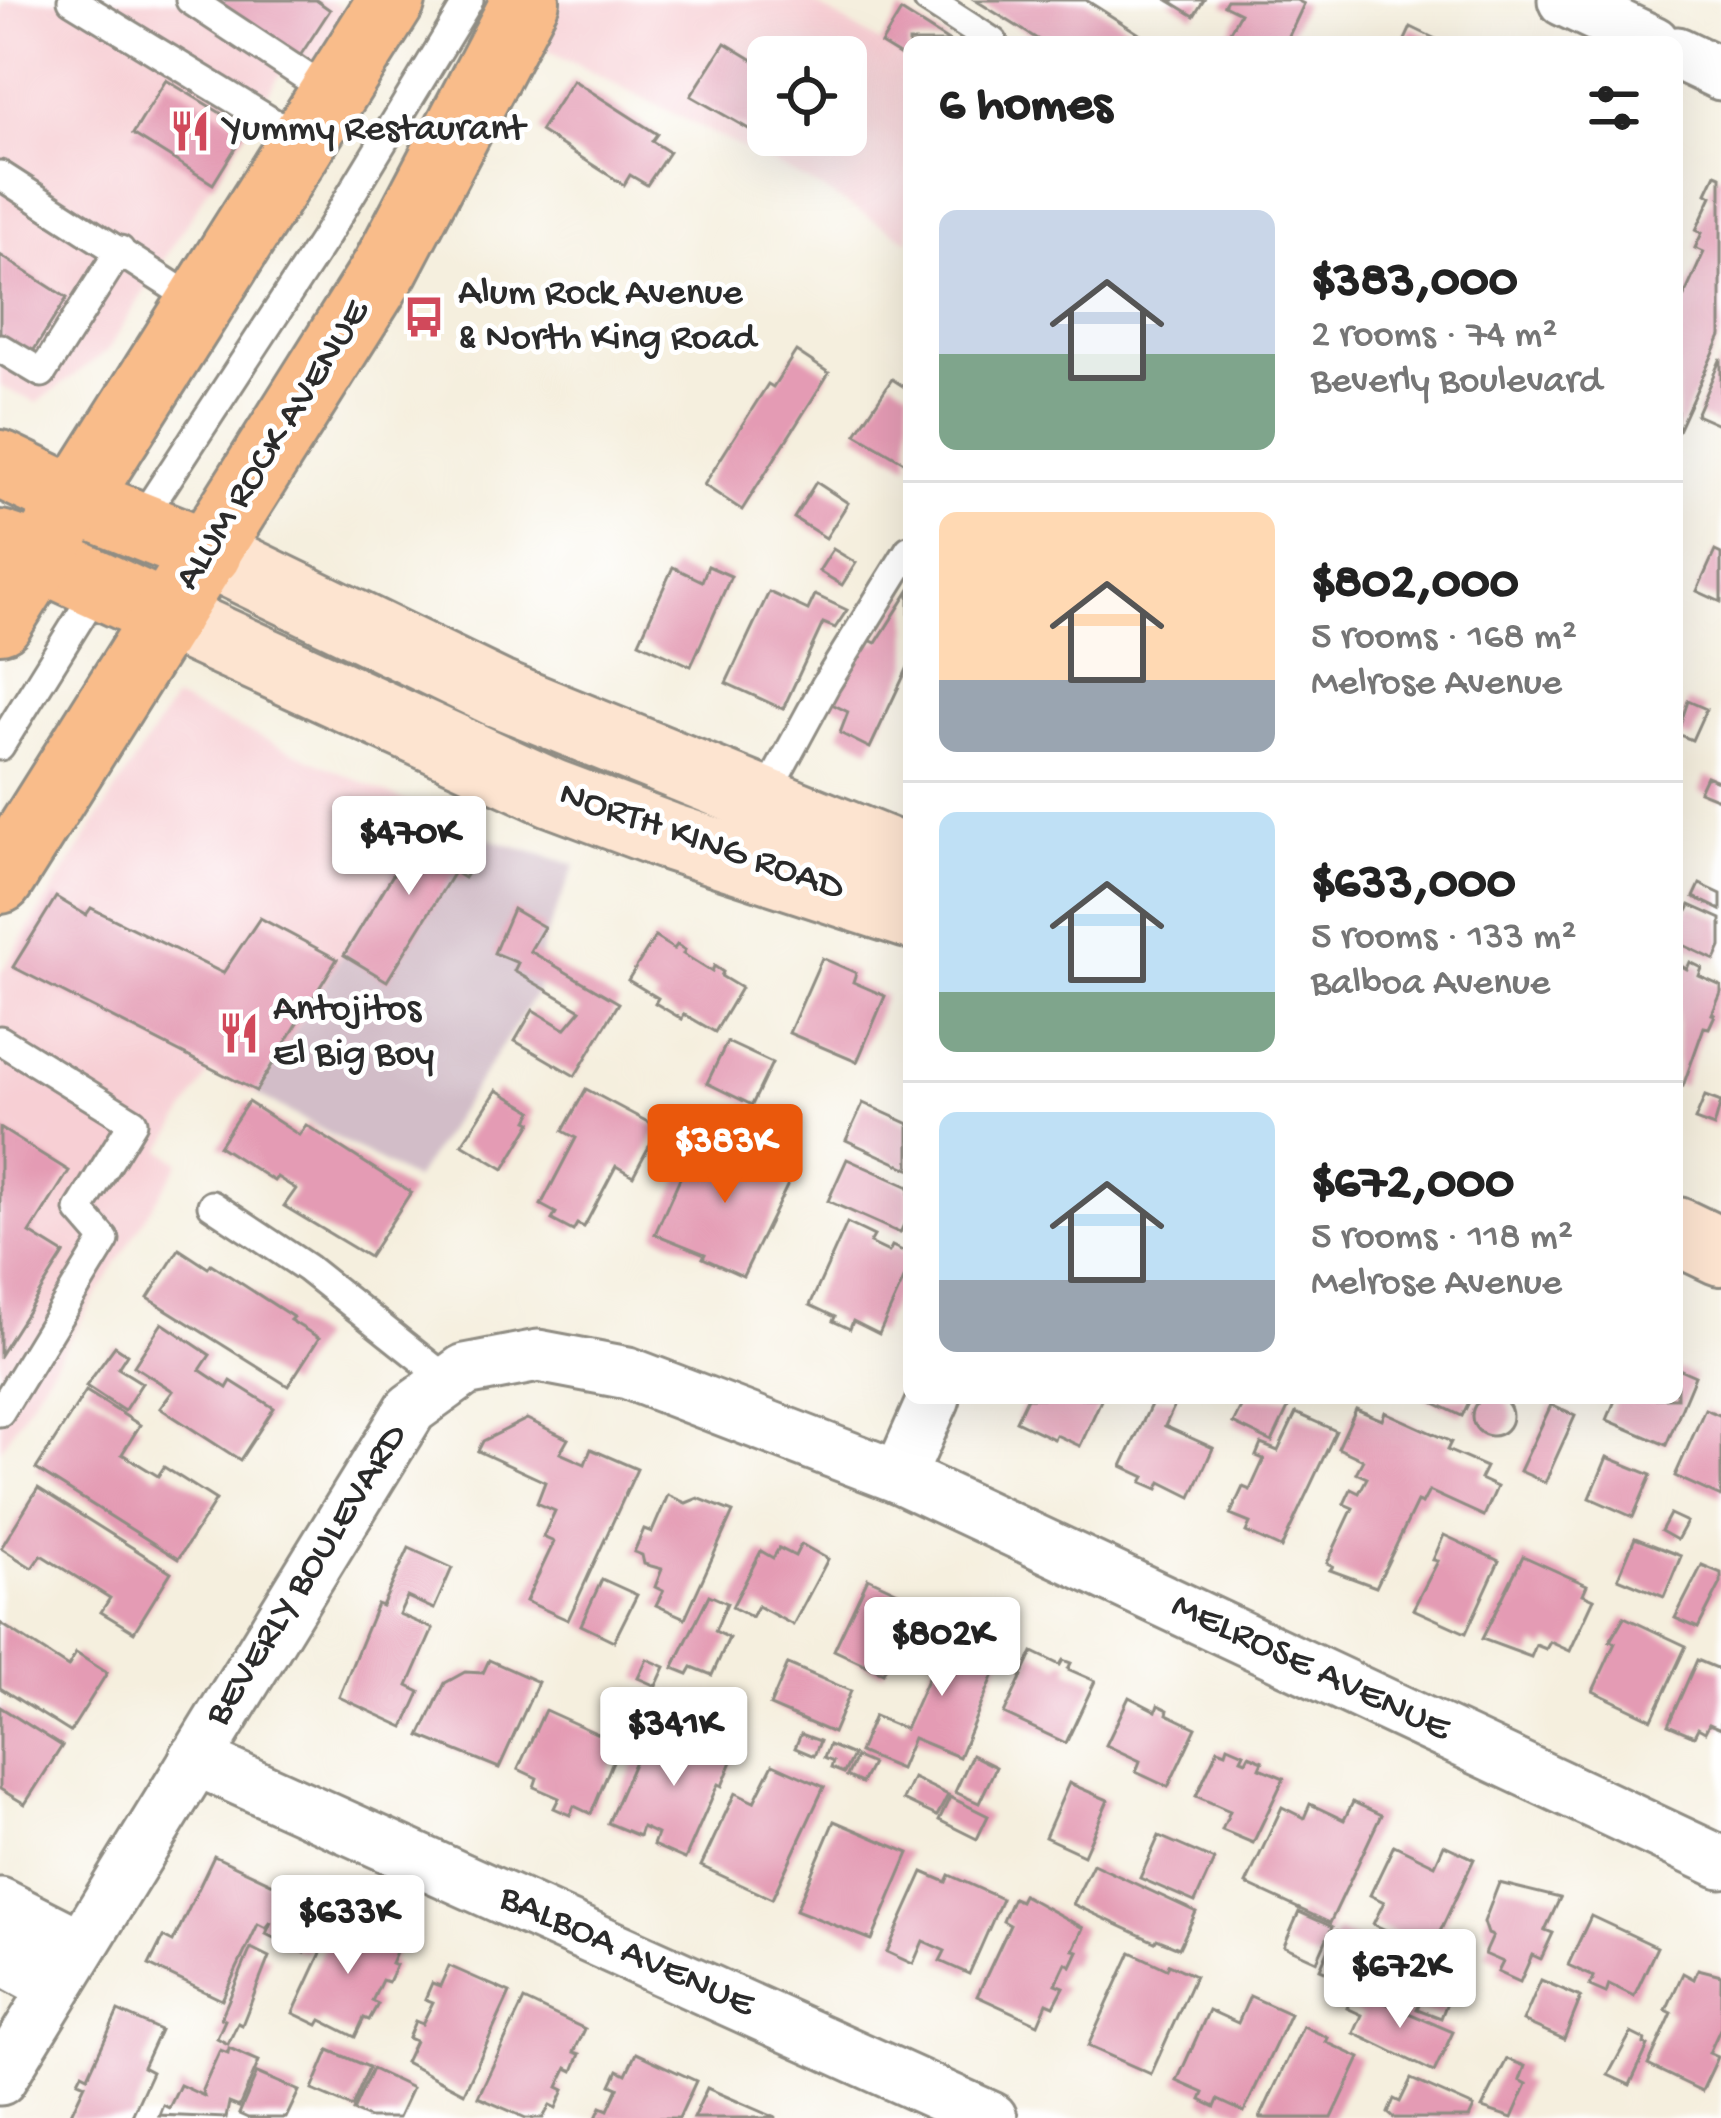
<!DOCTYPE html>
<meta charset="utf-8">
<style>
:root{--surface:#fff;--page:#f6f6f6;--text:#222;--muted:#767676;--line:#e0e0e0;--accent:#ea580c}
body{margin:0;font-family:"Gochi Hand",sans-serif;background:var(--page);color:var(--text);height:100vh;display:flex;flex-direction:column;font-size:45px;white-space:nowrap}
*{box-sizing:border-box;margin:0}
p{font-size:39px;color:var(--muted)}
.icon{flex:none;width:66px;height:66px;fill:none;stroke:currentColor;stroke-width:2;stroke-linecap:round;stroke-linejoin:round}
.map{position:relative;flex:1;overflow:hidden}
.drawer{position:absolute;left:903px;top:36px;width:780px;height:1368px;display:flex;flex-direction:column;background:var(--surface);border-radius:18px;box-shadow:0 12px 48px #0002}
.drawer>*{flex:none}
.fabs{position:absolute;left:747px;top:36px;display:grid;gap:24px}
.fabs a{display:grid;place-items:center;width:120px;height:120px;border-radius:18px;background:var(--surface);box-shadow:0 12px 48px #0002;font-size:60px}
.price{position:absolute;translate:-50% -102px;padding:0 27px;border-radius:12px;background:#fff;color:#222;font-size:39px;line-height:78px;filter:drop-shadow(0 3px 6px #0008)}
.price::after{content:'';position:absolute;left:50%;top:72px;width:36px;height:27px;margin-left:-18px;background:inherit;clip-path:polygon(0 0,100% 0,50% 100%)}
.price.on{background:var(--accent);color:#fff}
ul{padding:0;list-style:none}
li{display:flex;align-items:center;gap:36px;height:300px;padding:0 36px}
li+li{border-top:3px solid var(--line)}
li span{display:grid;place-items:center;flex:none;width:336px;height:240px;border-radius:18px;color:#555}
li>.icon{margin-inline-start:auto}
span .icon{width:144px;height:144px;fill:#fffc;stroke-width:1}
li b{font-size:51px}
h2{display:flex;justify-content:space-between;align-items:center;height:144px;padding:0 36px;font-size:51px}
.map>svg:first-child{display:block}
.built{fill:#f7cfd4;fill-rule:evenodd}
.industrial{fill:#d2bdc8}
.building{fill:#e49bb4}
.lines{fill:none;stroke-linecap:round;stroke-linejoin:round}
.service-casing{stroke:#908d84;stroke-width:33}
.minor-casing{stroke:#908d84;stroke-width:57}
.secondary-casing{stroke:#908d84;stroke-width:72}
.primary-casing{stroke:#908d84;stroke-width:72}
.service{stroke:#fff;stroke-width:27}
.minor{stroke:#fff;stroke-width:51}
.secondary{stroke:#fde4d0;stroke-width:66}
.primary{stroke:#f9bc8a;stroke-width:66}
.labels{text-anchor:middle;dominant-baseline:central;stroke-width:10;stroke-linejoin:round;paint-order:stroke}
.poi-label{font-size:39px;fill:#2b2b2b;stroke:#fff;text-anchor:start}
.street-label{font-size:39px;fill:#2b2b2b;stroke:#fff}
</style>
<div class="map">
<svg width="1721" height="2118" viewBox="0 0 1721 2118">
<rect width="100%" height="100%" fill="#fff"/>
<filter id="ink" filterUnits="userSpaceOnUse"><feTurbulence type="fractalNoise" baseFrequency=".00833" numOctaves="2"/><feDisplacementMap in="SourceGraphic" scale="24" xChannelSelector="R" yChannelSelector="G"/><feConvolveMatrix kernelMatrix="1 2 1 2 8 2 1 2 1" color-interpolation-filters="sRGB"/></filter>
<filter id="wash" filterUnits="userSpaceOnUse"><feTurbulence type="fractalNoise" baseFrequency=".004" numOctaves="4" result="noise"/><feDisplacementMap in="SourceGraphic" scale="48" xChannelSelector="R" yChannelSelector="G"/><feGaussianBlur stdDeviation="2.7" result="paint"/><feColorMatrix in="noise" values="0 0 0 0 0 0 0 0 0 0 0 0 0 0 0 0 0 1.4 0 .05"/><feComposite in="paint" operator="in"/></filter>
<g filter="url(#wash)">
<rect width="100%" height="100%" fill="#f5efde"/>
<!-- built -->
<g class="built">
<polygon points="6,0 328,0 350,13 306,81 280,74 107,351 37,403 0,386 0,10"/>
<path d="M558 0H808L909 60V241L811 183 538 45ZM768 57H846V135H768Z"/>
<polygon points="174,699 429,812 256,1094 209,1073 162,1150 180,1162 0,1450 0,974"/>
</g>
<!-- industrial -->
<polygon class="industrial" points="429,812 489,839 575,865 542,946 537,992 414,1180 256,1094"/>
<g id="blocks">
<!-- building -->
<g class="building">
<polygon points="206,0 316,0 330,10 298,59"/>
<polygon points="975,0 1086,0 1152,42 1042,42"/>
<polygon points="1168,0 1204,0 1194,16"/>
<polygon points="1227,0 1296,0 1304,4 1286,42 1224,42 1240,13 1224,5"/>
<polygon points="901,11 950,42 909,42 909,61 881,44"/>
<polygon points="1411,27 1442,42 1404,42"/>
<polygon points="725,43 768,69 768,135 772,135 768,140 691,96"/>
<polygon points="166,80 247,129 213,184 133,134"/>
<polygon points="573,80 657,134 652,141 669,152 647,185 630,175 624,185 540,131"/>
<polygon points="1716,174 1721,176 1721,336 1677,433 1677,312 1704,252 1695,248 1702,233 1696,230 1712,196 1707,193"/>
<polygon points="0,255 67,298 30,356 0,338"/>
<polygon points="796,351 829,373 742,510 704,485 768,384 773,387"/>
<polygon points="1721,358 1721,426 1696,415"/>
<polygon points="892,379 909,390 909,465 856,434"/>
<polygon points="816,482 848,503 826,538 794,518"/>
<polygon points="833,549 856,563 842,585 819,571"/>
<polygon points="1715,551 1721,554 1721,602 1697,591"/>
<polygon points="708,566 731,576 691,666 639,642 673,567 702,581"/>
<polygon points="909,591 909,665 870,748 840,733 848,712 828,702 860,636 876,643"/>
<polygon points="769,592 808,610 815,595 847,610 835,628 823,623 783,709 726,683"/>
<polygon points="1688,701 1706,709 1692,740 1677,734"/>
<polygon points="1706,776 1721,782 1721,800 1699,791"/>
<polygon points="428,817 471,843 463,857 473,864 464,878 454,872 387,981 344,955"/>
<polygon points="1700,884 1721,894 1721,910 1694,897"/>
<polygon points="56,897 86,915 91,908 223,973 260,918 337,959 256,1091 13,967"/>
<polygon points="1690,905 1721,919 1721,947 1715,960 1677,942 1677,933"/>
<polygon points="513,909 544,927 530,951 619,1003 575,1076 515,1041 533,1010 565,1029 581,1010 514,971 518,963 494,953"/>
<polygon points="655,937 674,949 677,945 685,950 683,954 712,972 714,966 723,972 721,976 741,988 715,1032 684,1014 682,1019 655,1003 658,998 628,980"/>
<polygon points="822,958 856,973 853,982 885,996 857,1062 789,1033"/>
<polygon points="1690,962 1702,968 1699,976 1721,986 1721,993 1712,1014 1715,1015 1709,1028 1704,1027 1683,1086 1677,1084 1677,964 1687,969"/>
<polygon points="727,1042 772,1063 752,1105 707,1083"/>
<polygon points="586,1089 659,1128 633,1176 616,1166 584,1227 577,1224 573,1231 552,1220 556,1213 541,1205 576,1138 563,1131"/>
<polygon points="497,1090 533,1111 528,1120 532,1122 504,1169 462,1144"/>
<polygon points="1705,1096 1721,1102 1714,1127 1695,1120"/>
<polygon points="248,1102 299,1135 306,1125 411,1192 369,1257 284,1206 296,1189 277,1177 274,1181 219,1146"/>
<polygon points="863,1103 909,1124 909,1169 846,1140"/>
<polygon points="0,1128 69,1171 30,1233 64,1254 0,1355"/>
<polygon points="719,1138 794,1172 743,1276 703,1258 705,1254 655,1234 688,1160 706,1168"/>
<polygon points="847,1159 909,1187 909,1214 900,1233 828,1201"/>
<polygon points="847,1223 874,1236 870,1243 889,1252 892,1246 909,1254 909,1268 879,1334 853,1321 850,1329 833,1321 835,1317 810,1305"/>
<polygon points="179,1249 208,1268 211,1264 293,1317 290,1320 319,1338 288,1386 148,1298"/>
<polygon points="162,1323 210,1355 200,1370 227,1388 231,1381 274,1408 240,1460 160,1408 173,1391 134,1366"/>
<polygon points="115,1346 127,1354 118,1368 142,1383 124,1411 86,1386"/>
<polygon points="1677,1368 1695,1376 1666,1445 1607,1420 1616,1398 1677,1398"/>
<polygon points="86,1391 140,1425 122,1454 158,1476 164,1467 216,1500 178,1559 36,1469"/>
<circle cx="1492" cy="1416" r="20"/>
<polygon points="1027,1398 1102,1398 1080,1446 1056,1435 1054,1439 1016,1421"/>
<polygon points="1154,1398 1177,1400 1165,1426 1213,1448 1191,1497 1161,1482 1158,1489 1142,1482 1145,1477 1122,1466"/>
<polygon points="1246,1398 1293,1398 1272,1442 1233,1423"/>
<polygon points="1424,1398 1471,1398 1462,1416"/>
<polygon points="1551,1405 1575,1416 1545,1482 1520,1471"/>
<polygon points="1356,1409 1382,1420 1385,1412 1451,1442 1447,1450 1486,1467 1480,1479 1497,1487 1484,1516 1429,1491 1422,1504 1417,1502 1376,1587 1330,1570 1333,1566 1327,1563 1353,1508 1344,1504 1351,1489 1359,1493 1367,1478 1356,1473 1363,1460 1338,1448"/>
<polygon points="1705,1409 1721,1416 1721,1497 1675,1476"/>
<polygon points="1296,1413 1336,1431 1281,1548 1246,1532 1250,1523 1230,1515 1243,1487 1250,1490 1264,1459 1256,1456 1261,1444 1278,1451"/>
<polygon points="527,1419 568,1439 560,1453 585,1464 591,1449 637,1469 568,1620 526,1601 554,1542 543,1537 555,1511 537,1503 545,1482 478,1451 483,1441"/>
<polygon points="1607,1457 1651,1475 1633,1517 1590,1498"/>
<polygon points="38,1488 171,1572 134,1632 101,1612 110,1598 41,1555 32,1568 1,1548"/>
<polygon points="668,1495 686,1503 698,1498 733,1512 685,1618 656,1605 663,1591 655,1587 662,1569 644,1564 642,1555 634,1552 644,1529 652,1532"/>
<polygon points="1670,1514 1687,1522 1677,1540 1661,1531"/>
<polygon points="1444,1535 1499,1561 1466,1633 1413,1609 1438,1561 1433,1560"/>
<polygon points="1635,1538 1681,1556 1664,1597 1618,1578"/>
<polygon points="801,1544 828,1559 793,1625 758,1606 752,1617 732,1607 761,1551 773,1558 779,1548 795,1556"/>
<polygon points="409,1548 452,1568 434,1609 407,1597 399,1614 433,1629 408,1686 420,1692 404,1727 339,1697 377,1604 382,1606"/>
<polygon points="1523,1556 1587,1585 1583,1594 1594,1599 1570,1651 1550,1642 1546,1649 1536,1645 1531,1657 1482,1639"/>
<polygon points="1702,1565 1721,1573 1721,1583 1698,1628 1675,1618"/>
<polygon points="868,1578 917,1601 883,1673 834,1650"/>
<polygon points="602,1579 637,1595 614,1641 581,1625"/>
<polygon points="709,1595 727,1603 715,1631 729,1638 712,1675 692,1667 688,1674 673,1668"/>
<polygon points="1624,1617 1686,1646 1652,1719 1593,1691 1615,1643 1610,1641"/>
<polygon points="960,1619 973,1625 977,1633 1006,1646 959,1757 913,1738 900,1769 859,1752 874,1716 905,1729 951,1626 956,1628"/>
<polygon points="0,1623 68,1667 76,1653 107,1673 70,1732 0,1688"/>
<polygon points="1033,1652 1060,1665 1063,1660 1071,1663 1068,1669 1095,1681 1066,1743 1004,1714"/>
<polygon points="647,1659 665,1667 656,1686 638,1678"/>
<polygon points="489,1660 538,1682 499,1768 420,1736 445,1683 465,1672 483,1673"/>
<polygon points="1697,1660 1721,1670 1721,1729 1709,1724 1705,1732 1698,1728 1694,1736 1668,1725"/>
<polygon points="788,1664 851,1691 833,1733 770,1706"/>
<polygon points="1129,1697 1156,1711 1158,1705 1168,1710 1167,1714 1196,1728 1168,1787 1136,1772 1140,1761 1106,1745"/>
<polygon points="0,1707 62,1746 25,1804 0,1789"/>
<polygon points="545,1710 620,1744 591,1814 574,1806 570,1815 554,1808 559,1798 534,1787 537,1778 518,1769"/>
<polygon points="687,1721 739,1744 722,1786 718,1784 685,1859 653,1845 657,1834 642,1827 639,1836 608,1823 642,1745 672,1758"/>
<polygon points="801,1734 820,1741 814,1756 795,1748"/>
<polygon points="829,1745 853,1755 844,1773 831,1768 833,1762 824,1758"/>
<polygon points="1228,1746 1244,1753 1241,1759 1246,1761 1249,1755 1263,1761 1260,1768 1284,1778 1253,1843 1222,1830 1230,1811 1196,1796 1218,1749 1226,1752"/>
<polygon points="972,1755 996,1767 979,1803 955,1792"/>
<polygon points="856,1757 872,1764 862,1783 847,1776"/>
<polygon points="773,1764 824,1787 772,1899 701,1866 735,1793 754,1802"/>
<polygon points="913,1778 948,1795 937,1816 903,1800"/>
<polygon points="1069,1783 1108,1800 1084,1855 1045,1837"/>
<polygon points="950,1797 988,1816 977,1839 939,1820"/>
<polygon points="1353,1802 1381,1815 1330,1923 1246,1884 1282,1807 1304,1818 1310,1804 1344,1820"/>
<polygon points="834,1821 909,1853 872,1940 796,1910"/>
<polygon points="1159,1836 1214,1860 1195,1902 1140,1878"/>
<polygon points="1394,1845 1435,1865 1444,1845 1474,1859 1431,1951 1373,1924 1384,1902 1370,1895"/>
<polygon points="214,1856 326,1909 305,1953 266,1934 271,1922 266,1928 258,1924 222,2000 149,1965 163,1937 173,1942"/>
<polygon points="1093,1864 1196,1912 1179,1948 1157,1939 1155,1942 1073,1904"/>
<polygon points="923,1872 946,1882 949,1875 1002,1899 969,1974 940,1961 945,1951 923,1941 913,1964 887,1952"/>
<polygon points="1499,1883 1560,1898 1545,1930 1553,1933 1541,1959 1532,1955 1520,1982 1498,1972 1503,1962 1485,1954 1493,1936 1488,1934 1484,1922"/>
<polygon points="1023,1895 1083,1928 1073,1950 1078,1951 1071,1966 1066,1963 1056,1984 1064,1987 1054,2006 1047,2003 1038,2024 977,1996 1010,1925 1003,1921 1013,1898 1020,1901"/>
<polygon points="1299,1912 1332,1927 1317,1961 1284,1946"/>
<polygon points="339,1914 400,1943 391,1963 396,1965 388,1982 382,1980 372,2001 378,2004 369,2020 364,2018 355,2037 321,2020 318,2025 293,2013"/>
<polygon points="1591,1916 1657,1947 1634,1996 1609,1984 1606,1993 1590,1986 1594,1977 1568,1965"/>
<polygon points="1337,1931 1360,1941 1344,1979 1320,1969"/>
<polygon points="1444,1946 1465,1955 1441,2018 1417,2009"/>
<polygon points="251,1948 269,1957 242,2025 238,2023 228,2044 217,2038 225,2020 221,2018"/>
<polygon points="1131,1952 1167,1969 1169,1964 1195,1976 1151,2074 1088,2046"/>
<polygon points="449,1966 510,1993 464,2093 405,2062 415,2041 408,2038 415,2021 422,2024 433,2002 425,1999 432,1983 440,1986"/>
<polygon points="1698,1969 1721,1975 1721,2027 1709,2053 1718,2057 1702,2091 1648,2065 1672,2013 1666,2010 1683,1973 1694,1979"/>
<polygon points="1541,1980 1581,1997 1564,2039 1523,2021"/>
<polygon points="1355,1990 1453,2032 1434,2072 1354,2033 1362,2015 1347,2008"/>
<polygon points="1250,1996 1290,2014 1244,2112 1218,2100 1215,2107 1201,2100 1204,2093 1177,2081 1209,2010 1238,2023"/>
<polygon points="524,2000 585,2029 574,2052 580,2054 573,2071 567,2068 558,2087 564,2090 556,2108 550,2105 543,2118 526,2118 478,2097"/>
<polygon points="118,2011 160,2030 143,2067 152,2072 131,2118 69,2118 85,2084 78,2081 82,2073 88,2076"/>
<polygon points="1303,2026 1328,2038 1326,2042 1360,2058 1332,2118 1260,2118"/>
<polygon points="1631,2033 1645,2040 1644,2044 1648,2046 1630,2085 1608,2075"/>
<polygon points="229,2048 259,2061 239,2107 229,2103 226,2118 159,2115 163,2105 169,2108 180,2085 204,2096 202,2090 220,2050 228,2053"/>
<polygon points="329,2050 369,2067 352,2107 312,2090"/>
<polygon points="636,2053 696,2081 679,2118 596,2118 601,2107 608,2110 618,2088 611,2085 618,2070 626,2074"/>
<polygon points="1507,2059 1525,2066 1520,2080 1527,2084 1512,2118 1482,2108"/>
<polygon points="372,2069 412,2088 398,2118 369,2118 353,2111"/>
<polygon points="257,2073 299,2091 286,2118 248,2118 239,2114"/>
<polygon points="1411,2079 1474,2107 1469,2118 1394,2118 1388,2113 1394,2099 1400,2102"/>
<polygon points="707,2088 776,2118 693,2118"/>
</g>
</g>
</g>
<g filter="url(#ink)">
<use href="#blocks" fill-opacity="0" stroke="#908d84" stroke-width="3"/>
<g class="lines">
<!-- service casing -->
<g class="service-casing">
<g id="service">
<polyline points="72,0 303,141"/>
<polyline points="190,0 332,94"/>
<polyline points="928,0 993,42"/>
<polyline points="0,175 199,303"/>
<polyline points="0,348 42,373 120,250"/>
<polyline points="138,524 324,239 469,0"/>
<polyline points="0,746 102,582"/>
<polyline points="762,802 826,684 909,550"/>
<polyline points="0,1040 133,1122 79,1210 105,1240 0,1412"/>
<polyline points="212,1205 307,1268 449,1381"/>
</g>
</g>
<!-- minor casing -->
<g class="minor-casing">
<g id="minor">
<polyline points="1564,0 1653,42"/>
<polyline points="1677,53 1721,74"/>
<polyline points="899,1477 934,1398"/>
<polyline points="195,1759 991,2118"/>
<polyline points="0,1904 81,1945"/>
<polyline points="0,1957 55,1987"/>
<polyline points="0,2079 411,1409 465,1370 538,1356 628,1373 899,1477 1721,1862"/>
</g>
</g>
<!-- secondary casing -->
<g class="secondary-casing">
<g id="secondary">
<polyline points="208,553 497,693 909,860"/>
<polyline points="167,616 552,793 667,836 909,915"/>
<polyline points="1677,1231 1721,1252"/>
</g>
</g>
<!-- primary casing -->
<g class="primary-casing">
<g id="primary">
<polyline points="0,464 75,500 208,553"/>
<polyline points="0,544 39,557 167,616"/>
<polyline points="0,620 392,0"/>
<polyline points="0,880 386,267 526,0"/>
</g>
</g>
<!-- service -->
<use href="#service" class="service"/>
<!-- minor -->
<use href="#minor" class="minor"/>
<!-- secondary -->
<use href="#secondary" class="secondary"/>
<!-- primary -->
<use href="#primary" class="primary"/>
</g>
</g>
<!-- icons -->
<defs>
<g id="restaurant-bare" transform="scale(3.24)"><path d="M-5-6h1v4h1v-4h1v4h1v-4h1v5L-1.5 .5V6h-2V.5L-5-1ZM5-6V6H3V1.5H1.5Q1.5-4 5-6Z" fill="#d1495b" stroke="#fff" stroke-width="2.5" paint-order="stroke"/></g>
<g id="bus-bare" transform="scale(3.24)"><path d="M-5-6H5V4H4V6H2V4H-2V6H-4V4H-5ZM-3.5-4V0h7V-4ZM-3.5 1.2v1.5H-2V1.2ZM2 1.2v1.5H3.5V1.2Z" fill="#d1495b" stroke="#fff" stroke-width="2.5" paint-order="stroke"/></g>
</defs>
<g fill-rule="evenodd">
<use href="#restaurant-bare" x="190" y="131"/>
<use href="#bus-bare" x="424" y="317"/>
<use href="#restaurant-bare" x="239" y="1033"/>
</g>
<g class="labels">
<!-- poi labels -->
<g class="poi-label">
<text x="224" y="131">Yummy Restaurant</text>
<text x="458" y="295">Alum Rock Avenue<tspan x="458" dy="45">&amp; North King Road</tspan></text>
<text x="273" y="1011">Antojitos<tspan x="273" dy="45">El Big Boy</tspan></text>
</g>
<!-- street labels -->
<g class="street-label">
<text transform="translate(274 446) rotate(-58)">ALUM ROCK AVENUE</text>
<text transform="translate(701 843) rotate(19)">NORTH KING ROAD</text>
<text transform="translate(308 1576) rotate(-58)">BEVERLY BOULEVARD</text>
<text transform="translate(1310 1669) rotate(25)">MELROSE AVENUE</text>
<text transform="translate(626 1953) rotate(24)">BALBOA AVENUE</text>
</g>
</g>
</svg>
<div class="fabs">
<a><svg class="icon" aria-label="locate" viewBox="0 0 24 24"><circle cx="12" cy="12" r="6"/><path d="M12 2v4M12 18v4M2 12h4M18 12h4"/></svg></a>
</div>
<b class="price" style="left:409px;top:898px">$470K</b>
<b class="price on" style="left:725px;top:1206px">$383K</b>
<b class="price" style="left:942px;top:1699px">$802K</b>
<b class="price" style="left:674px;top:1789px">$341K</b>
<b class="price" style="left:348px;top:1977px">$633K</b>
<b class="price" style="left:1400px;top:2031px">$672K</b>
<section class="drawer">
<h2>6 homes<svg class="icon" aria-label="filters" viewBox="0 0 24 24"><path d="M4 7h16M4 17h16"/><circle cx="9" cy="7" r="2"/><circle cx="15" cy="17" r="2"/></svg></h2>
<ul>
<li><span style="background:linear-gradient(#c9d6e8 60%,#7fa58c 0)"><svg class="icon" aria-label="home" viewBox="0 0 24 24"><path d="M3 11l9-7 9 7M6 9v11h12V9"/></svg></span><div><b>$383,000</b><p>2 rooms · 74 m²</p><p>Beverly Boulevard</p></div></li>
<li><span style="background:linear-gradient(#ffd9b3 70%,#9aa5b1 0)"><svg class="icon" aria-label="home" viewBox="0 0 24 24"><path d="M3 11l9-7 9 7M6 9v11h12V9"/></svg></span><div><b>$802,000</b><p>5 rooms · 168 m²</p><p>Melrose Avenue</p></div></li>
<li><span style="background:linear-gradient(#bfe0f5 75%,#7fa58c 0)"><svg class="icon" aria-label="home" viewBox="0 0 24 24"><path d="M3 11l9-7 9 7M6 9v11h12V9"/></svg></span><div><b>$633,000</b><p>5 rooms · 133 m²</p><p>Balboa Avenue</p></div></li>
<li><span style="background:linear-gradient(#bfe0f5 70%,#9aa5b1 0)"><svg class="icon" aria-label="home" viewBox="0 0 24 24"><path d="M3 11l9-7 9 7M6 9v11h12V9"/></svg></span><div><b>$672,000</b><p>5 rooms · 118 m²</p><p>Melrose Avenue</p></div></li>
</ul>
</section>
</div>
